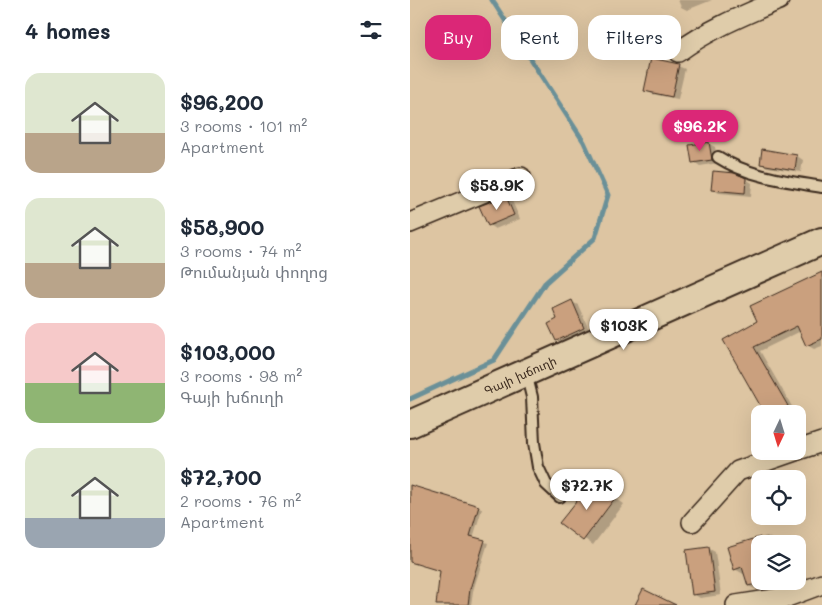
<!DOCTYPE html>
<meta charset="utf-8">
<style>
:root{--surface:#fff;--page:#f6f6f7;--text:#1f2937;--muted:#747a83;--accent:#db2777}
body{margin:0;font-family:Mali,"Noto Sans Armenian",sans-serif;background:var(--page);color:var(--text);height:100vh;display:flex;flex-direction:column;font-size:19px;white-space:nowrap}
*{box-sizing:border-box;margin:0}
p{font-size:16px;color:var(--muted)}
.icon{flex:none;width:28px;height:28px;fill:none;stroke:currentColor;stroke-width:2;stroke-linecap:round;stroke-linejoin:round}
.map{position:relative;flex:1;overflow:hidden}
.drawer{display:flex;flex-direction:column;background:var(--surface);width:410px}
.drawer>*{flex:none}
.top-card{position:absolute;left:15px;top:15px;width:321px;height:45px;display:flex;gap:10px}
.needle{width:32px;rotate:184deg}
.buttons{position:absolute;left:341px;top:405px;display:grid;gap:10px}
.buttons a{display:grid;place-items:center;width:55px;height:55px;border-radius:10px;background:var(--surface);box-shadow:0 5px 20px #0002;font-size:25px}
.price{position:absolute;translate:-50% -42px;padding:0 11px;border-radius:18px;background:#fff;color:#222;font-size:16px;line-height:32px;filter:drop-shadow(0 1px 2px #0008)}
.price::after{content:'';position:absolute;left:50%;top:30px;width:15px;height:11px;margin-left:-8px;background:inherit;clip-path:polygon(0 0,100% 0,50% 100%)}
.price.current{background:var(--accent);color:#fff}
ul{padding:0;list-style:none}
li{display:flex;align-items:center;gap:15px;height:125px;padding:0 25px}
li span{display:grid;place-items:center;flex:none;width:140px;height:100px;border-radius:15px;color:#555}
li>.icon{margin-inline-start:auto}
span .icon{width:60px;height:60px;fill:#fffc;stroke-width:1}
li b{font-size:21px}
h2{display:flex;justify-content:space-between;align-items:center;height:60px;padding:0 25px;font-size:21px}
.tag{padding:0 18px;border-radius:15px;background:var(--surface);box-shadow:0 5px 20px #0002;font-size:18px;line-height:45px}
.tag.current{background:var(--accent);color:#fff}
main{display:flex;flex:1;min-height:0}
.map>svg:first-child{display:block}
.shadow{fill:#0003}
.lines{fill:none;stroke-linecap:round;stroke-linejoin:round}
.stream{stroke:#6a9098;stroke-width:5}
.building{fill:#caa07e;stroke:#3b2a1e}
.lane-casing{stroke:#3b2a1e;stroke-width:14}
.street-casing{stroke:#3b2a1e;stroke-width:22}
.secondary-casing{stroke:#3b2a1e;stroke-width:30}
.lane{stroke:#dfccaa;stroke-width:10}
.street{stroke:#dfccaa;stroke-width:19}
.secondary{stroke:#dfccaa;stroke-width:26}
.labels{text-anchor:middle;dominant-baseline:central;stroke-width:4;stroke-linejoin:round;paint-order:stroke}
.street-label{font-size:12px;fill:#3b2a1e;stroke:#dfccaa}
</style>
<main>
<section class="drawer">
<h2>4 homes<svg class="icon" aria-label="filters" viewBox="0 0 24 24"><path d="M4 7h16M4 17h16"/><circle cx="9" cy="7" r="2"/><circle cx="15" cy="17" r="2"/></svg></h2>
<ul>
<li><span style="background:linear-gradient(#dfe7d0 60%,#b9a48a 0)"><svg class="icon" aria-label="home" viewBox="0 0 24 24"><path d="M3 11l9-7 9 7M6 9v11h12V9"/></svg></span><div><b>$96,200</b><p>3 rooms · 101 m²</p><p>Apartment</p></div></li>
<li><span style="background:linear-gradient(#dfe7d0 65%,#b9a48a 0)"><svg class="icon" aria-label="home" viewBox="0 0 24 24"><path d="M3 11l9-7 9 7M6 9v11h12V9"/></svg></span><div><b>$58,900</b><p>3 rooms · 74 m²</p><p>Թումանյան փողոց</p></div></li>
<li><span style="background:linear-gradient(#f6c9c9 60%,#8fb573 0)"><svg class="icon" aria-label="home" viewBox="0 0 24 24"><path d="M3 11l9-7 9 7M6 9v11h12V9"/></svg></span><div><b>$103,000</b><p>3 rooms · 98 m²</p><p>Գայի խճուղի</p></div></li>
<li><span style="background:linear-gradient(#dfe7d0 70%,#9aa5b1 0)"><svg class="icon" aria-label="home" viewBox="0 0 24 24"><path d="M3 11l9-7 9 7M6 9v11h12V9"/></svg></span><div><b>$72,700</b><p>2 rooms · 76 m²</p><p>Apartment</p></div></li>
</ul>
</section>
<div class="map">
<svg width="412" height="605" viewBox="0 0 412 605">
<rect width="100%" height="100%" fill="#ddc5a2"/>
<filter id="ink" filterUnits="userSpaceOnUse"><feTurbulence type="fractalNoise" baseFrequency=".02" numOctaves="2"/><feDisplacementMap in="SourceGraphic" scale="10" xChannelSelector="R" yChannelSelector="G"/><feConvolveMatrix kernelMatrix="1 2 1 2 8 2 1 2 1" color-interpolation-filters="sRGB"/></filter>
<g filter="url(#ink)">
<!-- shadow -->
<g class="shadow">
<polygon points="268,0 302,0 277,10 271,7"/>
<polygon points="268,66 275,69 268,99 242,94 235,90"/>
<polygon points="298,143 305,147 308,163 290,166 284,162"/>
<polygon points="387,156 393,160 391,172 357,167 351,163"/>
<polygon points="336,179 342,183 341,196 309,193 302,189"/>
<polygon points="96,197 102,201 110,219 85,229 79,225"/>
<polygon points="412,273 412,346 404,349 397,345 391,331 350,351 384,410 377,414 356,414 315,341 349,321"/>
<polygon points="162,302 168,305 180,332 154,343 147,340 149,320"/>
<polygon points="183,483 214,504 183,545 151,522"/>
<polygon points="0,486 72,509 63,538 78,543 63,591 61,605 27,605 31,571 0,561"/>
<polygon points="357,536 366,542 367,544 350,544 350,581 379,582 348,591 339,586 335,575 325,569 319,547"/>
<polygon points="298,548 305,552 311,595 290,598 283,594"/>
</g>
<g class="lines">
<!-- stream -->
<polyline class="stream" points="0,399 84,360 135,283 185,238 198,195 174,142 82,0"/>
</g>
<!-- building -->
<g class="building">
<polygon points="241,58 269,64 262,97 234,91"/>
<polygon points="299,142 302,160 282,163 279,145"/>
<polygon points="352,149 387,155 385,170 350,164"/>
<polygon points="303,171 325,173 336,178 335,193 301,190"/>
<polygon points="96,196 104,215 78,226 69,206"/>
<polygon points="412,272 412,339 396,346 387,326 344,347 378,406 364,414 355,414 313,340 347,321 340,306"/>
<polygon points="162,300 174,328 146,341 138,324 147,319 143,309"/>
<polygon points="183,481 205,498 173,541 149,523"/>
<polygon points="0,485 69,506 60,536 75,540 60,589 58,605 26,605 30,571 0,562"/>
<polygon points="350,537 350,583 338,586 332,567 324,570 317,547"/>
<polygon points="299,547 305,592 282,595 276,550"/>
<polygon points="233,589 266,605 225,605"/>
</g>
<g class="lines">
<!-- lane casing -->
<g class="lane-casing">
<g id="lane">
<path d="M308 157C339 177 377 181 412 187"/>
<polyline points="116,373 122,397 124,443 128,467 136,484 150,497"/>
</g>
</g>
<!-- street casing -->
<g class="street-casing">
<g id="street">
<path d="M268 52C299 29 334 15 369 0"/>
<polyline points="0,223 111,177"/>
<polyline points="388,450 412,442"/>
<polyline points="282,522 328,471 385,451"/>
<polyline points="326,605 377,597 412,584"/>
</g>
</g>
<!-- secondary casing -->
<g class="secondary-casing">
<polyline id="secondary" points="0,424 412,241"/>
</g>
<!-- lane -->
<use href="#lane" class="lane"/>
<!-- street -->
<use href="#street" class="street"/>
<!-- secondary -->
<use href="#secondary" class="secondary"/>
</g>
</g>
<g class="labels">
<!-- street labels -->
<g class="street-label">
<text transform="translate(110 375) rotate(-24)">Գայի խճուղի</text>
</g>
</g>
</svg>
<div class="buttons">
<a><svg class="needle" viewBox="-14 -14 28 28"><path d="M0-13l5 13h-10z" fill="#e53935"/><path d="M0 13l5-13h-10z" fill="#747a83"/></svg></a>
<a><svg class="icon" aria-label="locate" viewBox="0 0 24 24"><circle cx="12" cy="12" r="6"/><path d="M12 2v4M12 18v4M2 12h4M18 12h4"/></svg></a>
<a><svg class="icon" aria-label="layers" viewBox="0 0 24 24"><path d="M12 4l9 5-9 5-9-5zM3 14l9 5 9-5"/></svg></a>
</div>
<b class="price current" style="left:290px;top:152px">$96.2K</b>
<b class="price" style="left:87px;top:211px">$58.9K</b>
<b class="price" style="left:214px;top:351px">$103K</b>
<b class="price" style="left:177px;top:511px">$72.7K</b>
<div class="top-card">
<a class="tag current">Buy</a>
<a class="tag">Rent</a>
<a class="tag">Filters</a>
</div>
</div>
</main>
